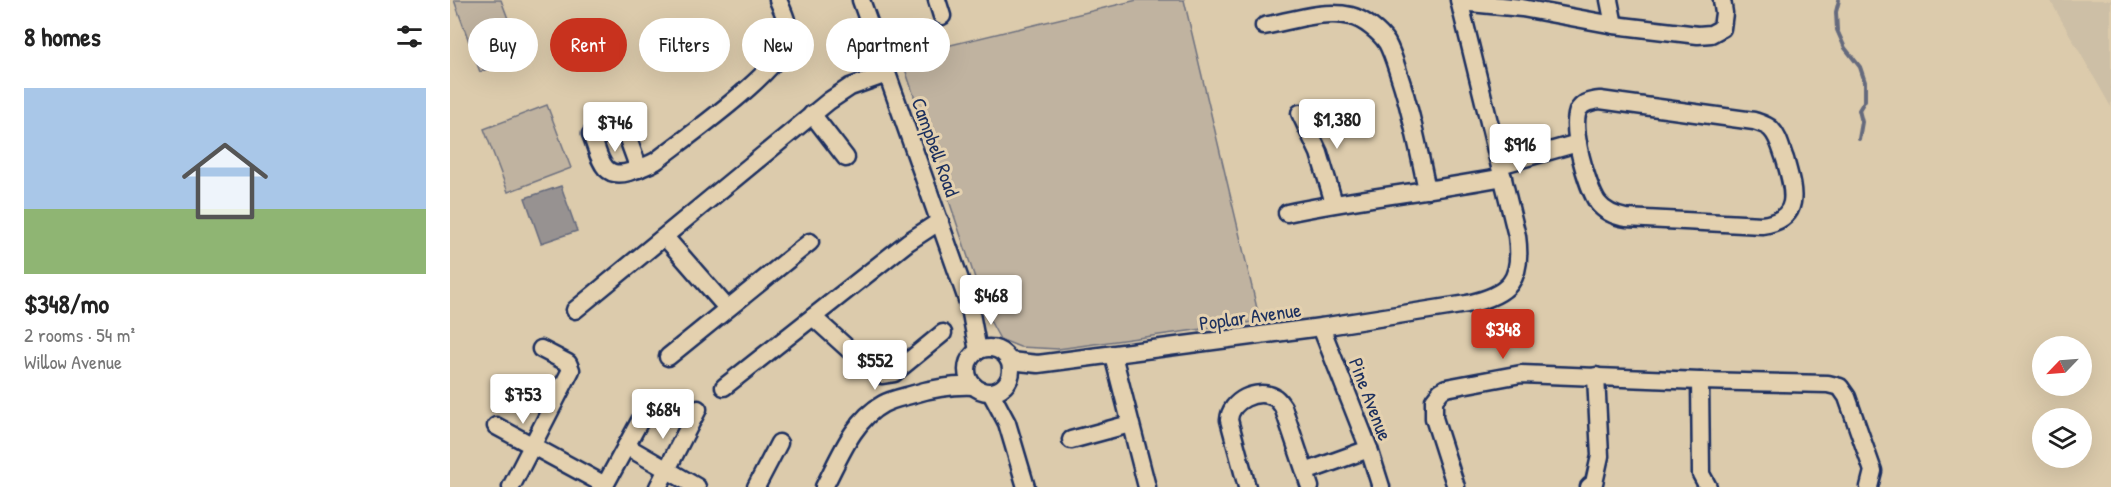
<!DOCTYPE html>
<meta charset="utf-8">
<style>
:root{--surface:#fff;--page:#f2f2f2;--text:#222;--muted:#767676;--line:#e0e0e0;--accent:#c8321e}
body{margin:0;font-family:"Patrick Hand",sans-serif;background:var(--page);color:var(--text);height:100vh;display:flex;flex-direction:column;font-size:22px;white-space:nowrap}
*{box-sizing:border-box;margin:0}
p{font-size:20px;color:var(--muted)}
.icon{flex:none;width:33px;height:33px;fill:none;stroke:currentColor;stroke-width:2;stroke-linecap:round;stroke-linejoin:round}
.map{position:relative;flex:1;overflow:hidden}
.drawer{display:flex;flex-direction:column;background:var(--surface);width:450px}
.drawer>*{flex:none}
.guide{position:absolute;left:18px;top:18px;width:570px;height:54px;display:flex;gap:12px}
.needle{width:39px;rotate:245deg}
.fabs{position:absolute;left:1582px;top:336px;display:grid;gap:12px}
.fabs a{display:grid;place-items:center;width:60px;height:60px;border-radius:50%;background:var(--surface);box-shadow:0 6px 24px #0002;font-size:30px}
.price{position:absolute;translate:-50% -51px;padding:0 14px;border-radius:6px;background:#fff;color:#222;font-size:20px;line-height:39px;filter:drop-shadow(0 2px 3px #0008)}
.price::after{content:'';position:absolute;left:50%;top:36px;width:18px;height:14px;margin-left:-9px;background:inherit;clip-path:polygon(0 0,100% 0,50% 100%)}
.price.current{background:var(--accent);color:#fff}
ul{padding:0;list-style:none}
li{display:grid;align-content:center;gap:12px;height:318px;padding:0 24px}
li+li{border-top:2px solid var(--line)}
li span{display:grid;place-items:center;height:186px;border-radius:0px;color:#555}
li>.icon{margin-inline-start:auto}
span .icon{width:108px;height:108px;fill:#fffc;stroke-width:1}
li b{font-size:26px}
h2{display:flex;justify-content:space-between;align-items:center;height:72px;padding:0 24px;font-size:26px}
.chip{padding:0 21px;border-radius:27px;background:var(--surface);box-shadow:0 6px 24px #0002;font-size:21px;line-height:54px}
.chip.current{background:var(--accent);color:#fff}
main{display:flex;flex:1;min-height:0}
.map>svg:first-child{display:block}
.built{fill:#cdbfa6}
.green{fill:#c0b3a0;stroke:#6e717f;stroke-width:1.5}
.water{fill:#979291;stroke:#656a7d;stroke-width:1.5}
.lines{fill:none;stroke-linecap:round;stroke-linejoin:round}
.stream{stroke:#656a7d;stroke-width:4}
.minor-casing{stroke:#1b2f5e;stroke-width:21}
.minor{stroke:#e4d1af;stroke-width:16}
.labels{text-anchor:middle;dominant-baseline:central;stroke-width:6;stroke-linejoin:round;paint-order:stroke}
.street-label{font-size:20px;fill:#1b2f5e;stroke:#e4d1af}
</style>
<main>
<section class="drawer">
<h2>8 homes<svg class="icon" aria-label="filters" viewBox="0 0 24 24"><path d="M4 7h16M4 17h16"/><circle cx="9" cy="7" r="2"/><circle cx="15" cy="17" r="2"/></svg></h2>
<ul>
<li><span style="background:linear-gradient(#a9c7e8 65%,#8fb573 0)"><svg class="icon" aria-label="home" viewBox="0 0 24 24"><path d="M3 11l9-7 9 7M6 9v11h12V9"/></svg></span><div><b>$348/mo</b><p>2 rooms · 54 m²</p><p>Willow Avenue</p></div></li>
</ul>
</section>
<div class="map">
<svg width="1661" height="487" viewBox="0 0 1661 487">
<rect width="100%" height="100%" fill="#dccbac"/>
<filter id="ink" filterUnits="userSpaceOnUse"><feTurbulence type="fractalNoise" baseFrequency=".0167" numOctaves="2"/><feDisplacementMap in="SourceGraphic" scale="12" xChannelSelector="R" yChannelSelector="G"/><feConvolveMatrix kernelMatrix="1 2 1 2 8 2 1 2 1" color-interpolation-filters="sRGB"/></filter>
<g filter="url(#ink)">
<!-- built -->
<polygon class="built" points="1600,0 1661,0 1661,107"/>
<!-- green -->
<g class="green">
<polygon points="4,0 51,0 72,56 30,72"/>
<polygon points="687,0 734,0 810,321 608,349 570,347 550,339 538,317 451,57"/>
<polygon points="97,105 121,168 58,192 34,129"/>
</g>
<!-- water -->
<polygon class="water" points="111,186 127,231 91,243 75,198"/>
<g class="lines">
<!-- stream -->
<polyline class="stream" points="1389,0 1386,12 1387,30 1395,48 1410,67 1415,82 1415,100 1409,110 1412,122 1409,139"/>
<!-- minor casing -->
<g class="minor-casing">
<g id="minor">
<polyline points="411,0 520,308 528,351"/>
<polyline points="487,0 492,16"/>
<polyline points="1159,0 1164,25"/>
<polyline points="1010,2 1072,8 1164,25 1248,35 1261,34 1272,28 1274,13 1272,0"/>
<path d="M814 26C841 21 874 9 901 16 913 19 930 32 937 43 943 54 946 66 950 78 962 114 969 152 977 190"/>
<path d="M1150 100 1304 121C1310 123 1317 125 1321 129 1329 137 1331 149 1335 159 1343 188 1354 219 1312 225L1176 218C1165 216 1155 212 1148 203 1137 187 1119 126 1129 109 1134 102 1142 101 1150 100Z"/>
<polyline points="850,113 869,153 884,203"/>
<polyline points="362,114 396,158"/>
<polyline points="173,125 189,169"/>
<path d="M141 134C150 156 151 180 179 172 188 169 197 166 206 161 234 139 326 74 336 44 342 29 334 14 328 0"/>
<polyline points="1050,165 1128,143"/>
<path d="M837 213C908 198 981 191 1053 177"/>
<polyline points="215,237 277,308"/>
<polyline points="125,310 379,101 400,87 437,74"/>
<polyline points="363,317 417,366 431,375 444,373 493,333"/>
<polyline points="871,327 919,449 931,487"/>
<circle cx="539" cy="370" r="22"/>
<polyline points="663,355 697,487"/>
<polyline points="218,357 360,242"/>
<path d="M560 361 588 364 871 327 1017 304C1060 295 1073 280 1067 236L1009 0"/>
<polyline points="1250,381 1251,474 1258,487"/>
<polyline points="274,387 458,242 490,221"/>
<polyline points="541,393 557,423 576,487"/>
<polyline points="46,426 155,485"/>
<polyline points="621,440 680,424"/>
<polyline points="176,446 247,487"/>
<polyline points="855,472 919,449"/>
<polyline points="61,487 121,370 118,363 91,349"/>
<polyline points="154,487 198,406"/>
<polyline points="208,487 248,409"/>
<polyline points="306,487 329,443"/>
<path d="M374 487C389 459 403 420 433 404 442 399 454 397 464 394 484 388 503 385 524 386"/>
<path d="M797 487 779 420C780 401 806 388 824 397 828 399 830 403 833 407L860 487"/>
<polyline points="1006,487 984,418 984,400 991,391 996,388 1071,374 1250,381 1378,384 1390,387 1397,397 1423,471 1419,487"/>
<polyline points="1139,487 1144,483 1150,456 1146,376"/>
</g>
</g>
<!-- minor -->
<use href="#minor" class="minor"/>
</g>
</g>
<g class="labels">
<!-- street labels -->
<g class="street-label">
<text transform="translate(486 147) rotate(70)">Campbell Road</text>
<text transform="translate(800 316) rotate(-8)">Poplar Avenue</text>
<text transform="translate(921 399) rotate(69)">Pine Avenue</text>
</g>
</g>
</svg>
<div class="fabs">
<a><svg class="needle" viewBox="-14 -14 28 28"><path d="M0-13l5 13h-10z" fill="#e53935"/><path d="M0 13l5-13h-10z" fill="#767676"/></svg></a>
<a><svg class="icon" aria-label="layers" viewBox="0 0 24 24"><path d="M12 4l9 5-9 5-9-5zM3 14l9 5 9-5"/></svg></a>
</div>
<b class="price" style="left:887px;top:150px">$1,380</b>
<b class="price" style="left:165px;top:153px">$746</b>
<b class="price" style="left:1070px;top:175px">$916</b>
<b class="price" style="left:541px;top:326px">$468</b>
<b class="price current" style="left:1053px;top:360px">$348</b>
<b class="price" style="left:425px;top:391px">$552</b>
<b class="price" style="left:73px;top:425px">$753</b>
<b class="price" style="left:213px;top:440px">$684</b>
<div class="guide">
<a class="chip">Buy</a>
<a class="chip current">Rent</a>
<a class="chip">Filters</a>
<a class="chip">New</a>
<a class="chip">Apartment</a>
</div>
</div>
</main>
